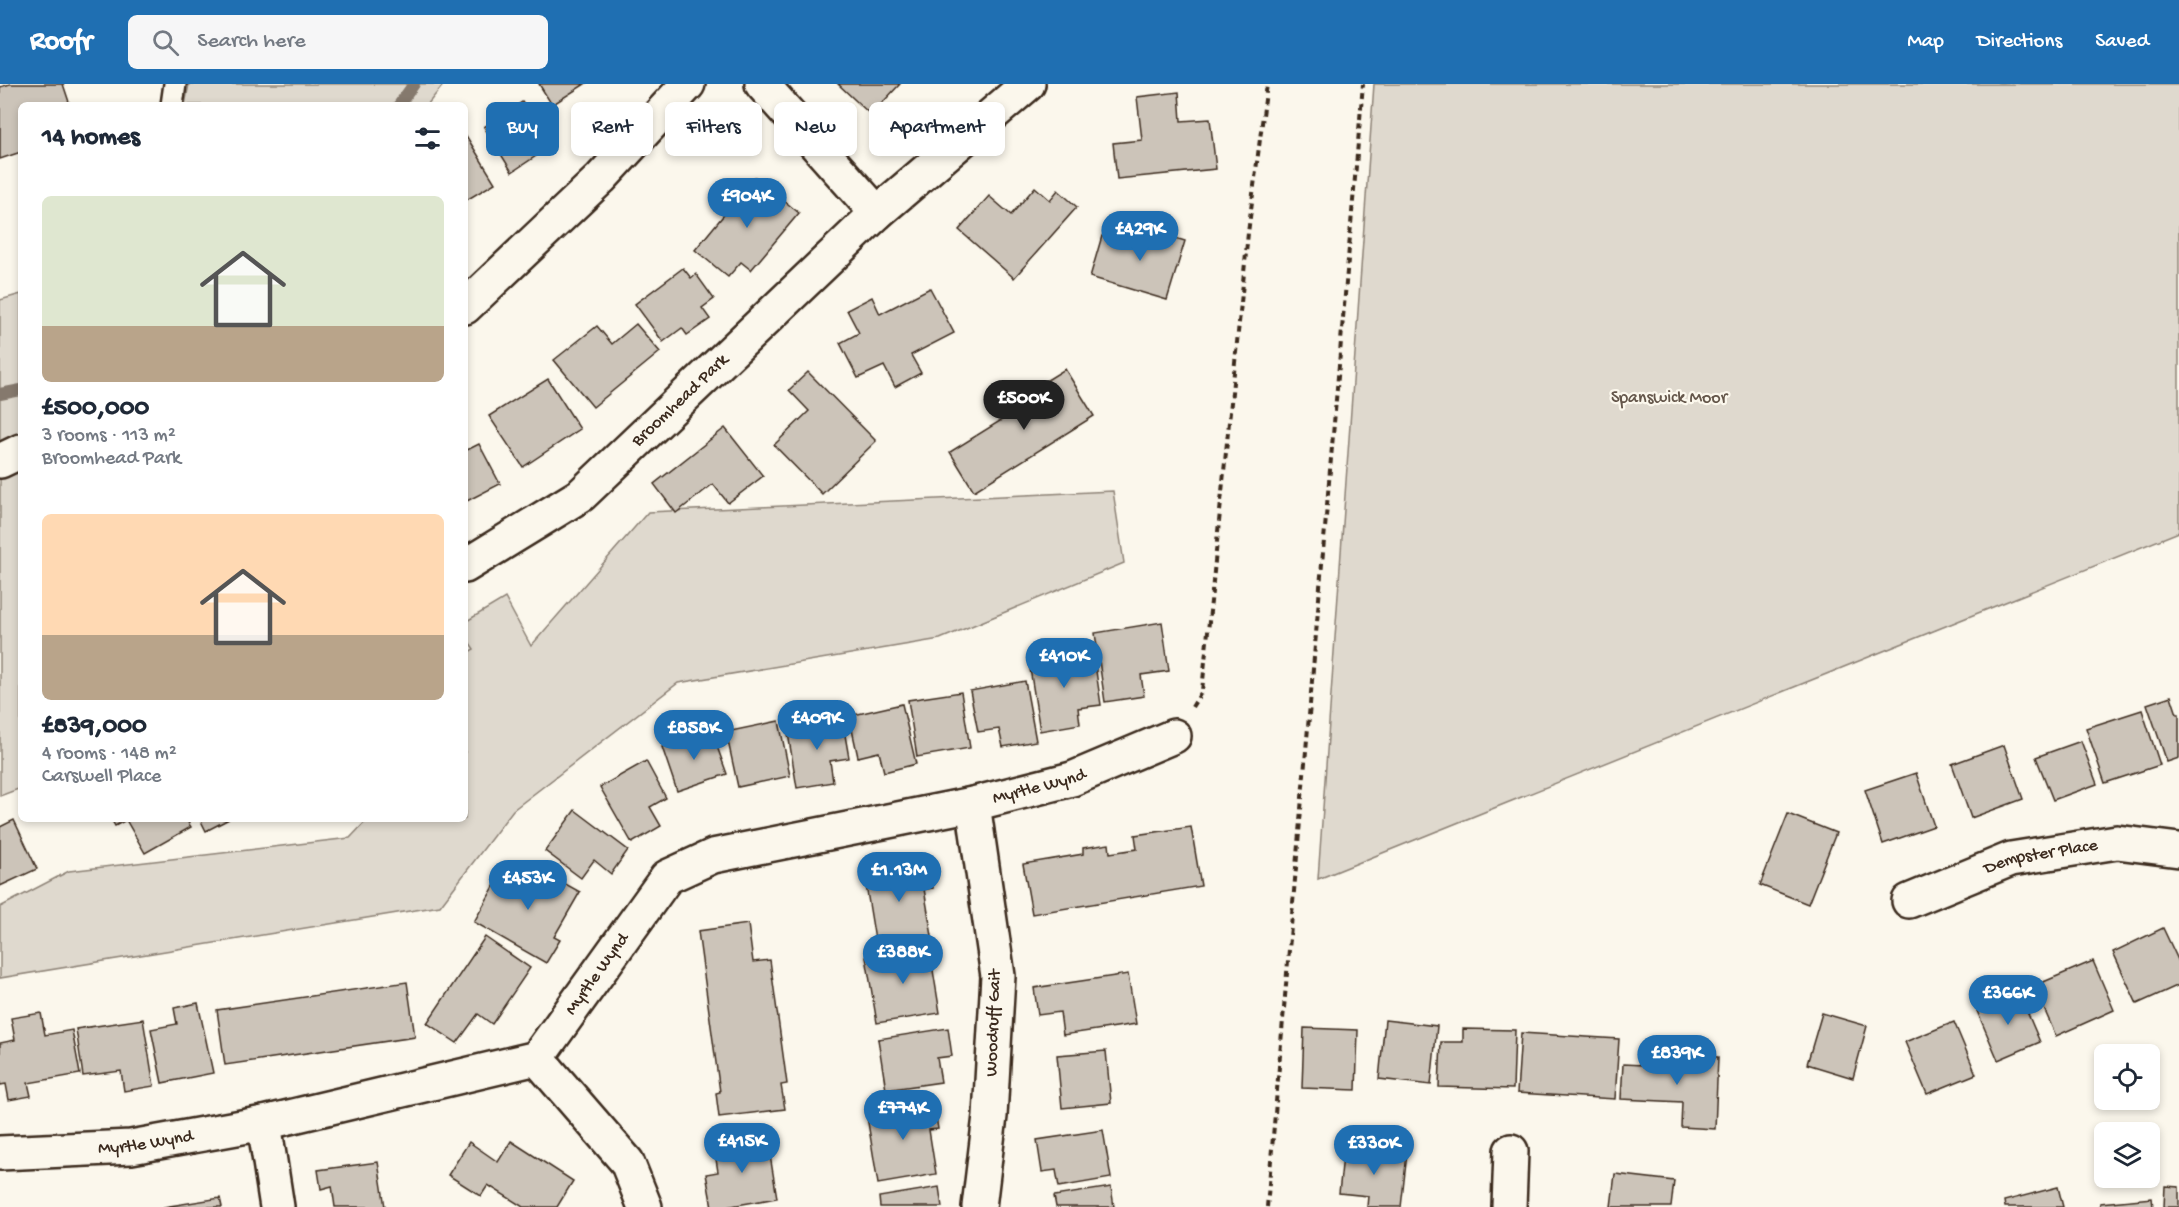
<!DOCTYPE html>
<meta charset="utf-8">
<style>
:root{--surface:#fff;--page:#f6f6f7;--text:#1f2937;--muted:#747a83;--accent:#1f6fb2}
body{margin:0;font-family:"Gochi Hand",sans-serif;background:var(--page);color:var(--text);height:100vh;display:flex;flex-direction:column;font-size:22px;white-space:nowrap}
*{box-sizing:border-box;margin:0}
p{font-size:20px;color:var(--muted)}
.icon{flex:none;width:33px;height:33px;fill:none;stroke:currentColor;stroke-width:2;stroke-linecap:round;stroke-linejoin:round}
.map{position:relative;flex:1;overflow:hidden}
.sheet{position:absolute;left:18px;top:18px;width:450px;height:720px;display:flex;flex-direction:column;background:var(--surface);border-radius:9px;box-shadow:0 3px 9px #0003}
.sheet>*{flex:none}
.top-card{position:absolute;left:486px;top:18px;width:570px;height:54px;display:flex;gap:12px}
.fabs{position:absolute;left:2094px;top:960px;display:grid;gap:12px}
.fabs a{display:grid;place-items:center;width:66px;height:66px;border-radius:9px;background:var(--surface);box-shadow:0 3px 9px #0003;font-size:30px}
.price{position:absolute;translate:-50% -51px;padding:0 14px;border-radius:21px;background:var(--accent);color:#fff;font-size:20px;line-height:39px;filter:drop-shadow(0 2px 3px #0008)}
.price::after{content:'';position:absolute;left:50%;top:36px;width:18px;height:14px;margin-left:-9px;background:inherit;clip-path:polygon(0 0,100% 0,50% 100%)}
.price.active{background:#222;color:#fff}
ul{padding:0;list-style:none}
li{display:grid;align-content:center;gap:12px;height:318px;padding:0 24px}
li span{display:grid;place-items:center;height:186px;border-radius:9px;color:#555}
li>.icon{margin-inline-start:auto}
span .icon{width:108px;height:108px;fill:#fffc;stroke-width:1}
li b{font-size:26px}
h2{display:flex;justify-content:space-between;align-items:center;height:72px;padding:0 24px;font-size:26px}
.pill{padding:0 21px;border-radius:9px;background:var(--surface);box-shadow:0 3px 9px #0003;font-size:21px;line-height:54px}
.pill.active{background:var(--accent);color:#fff}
header{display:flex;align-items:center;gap:36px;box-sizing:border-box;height:84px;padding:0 30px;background:var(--accent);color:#fff}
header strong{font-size:28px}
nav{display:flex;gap:33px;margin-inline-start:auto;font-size:21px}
.search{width:420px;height:54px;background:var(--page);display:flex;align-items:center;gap:15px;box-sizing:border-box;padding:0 21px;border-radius:9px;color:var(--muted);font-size:22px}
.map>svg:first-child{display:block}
.green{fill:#dfd9ce;stroke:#8d8276;stroke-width:1.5}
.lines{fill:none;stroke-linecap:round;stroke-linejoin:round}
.stream{stroke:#85796d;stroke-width:12}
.building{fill:#ccc4b9;stroke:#3b2a1e;stroke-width:1.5}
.lane-casing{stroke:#3b2a1e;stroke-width:26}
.street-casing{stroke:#3b2a1e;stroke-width:38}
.path{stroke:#3b2a1e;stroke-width:4;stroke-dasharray:6 4.5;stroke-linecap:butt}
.lane{stroke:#fbf7ec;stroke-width:21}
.street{stroke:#fbf7ec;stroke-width:33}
.labels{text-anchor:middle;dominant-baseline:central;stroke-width:4.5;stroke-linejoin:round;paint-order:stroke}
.park-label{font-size:18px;fill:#64564a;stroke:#fbf7ec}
.street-label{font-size:18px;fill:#3b2a1e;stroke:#fbf7ec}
</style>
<header>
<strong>Roofr</strong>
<div class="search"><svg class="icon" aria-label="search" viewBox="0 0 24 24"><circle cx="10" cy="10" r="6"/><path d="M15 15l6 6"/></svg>Search here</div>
<nav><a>Map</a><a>Directions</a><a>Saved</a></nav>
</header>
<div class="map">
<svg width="2179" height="1123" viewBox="0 0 2179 1123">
<rect width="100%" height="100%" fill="#fbf7ec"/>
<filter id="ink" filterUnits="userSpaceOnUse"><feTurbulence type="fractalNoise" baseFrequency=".0167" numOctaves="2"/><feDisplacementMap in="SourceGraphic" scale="12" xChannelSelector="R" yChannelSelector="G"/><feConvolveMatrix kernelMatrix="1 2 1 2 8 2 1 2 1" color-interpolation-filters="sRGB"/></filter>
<g filter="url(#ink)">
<!-- green -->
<g class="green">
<polygon points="189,0 444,0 427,21 185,21"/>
<polygon points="1374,0 2179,0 2179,448 1318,795"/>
<polygon points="21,210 21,704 0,712 0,216"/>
<polygon points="1113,407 1124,479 940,555 678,599 513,726 440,822 0,894 0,823 69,787 350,754 368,735 465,735 465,570 474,565 465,552 465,538 505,514 531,562 648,428"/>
</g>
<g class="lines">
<!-- stream -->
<g class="stream">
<polyline points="399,21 414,0"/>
<polyline points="0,310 21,306"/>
</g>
</g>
<!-- building -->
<g class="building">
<polygon points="10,0 63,0 70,21 21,21 21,68 0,75 0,3"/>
<polygon points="539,0 585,0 552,21"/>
<polygon points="838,0 900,0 871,31"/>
<polygon points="1179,8 1181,37 1210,35 1216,85 1117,95 1113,59 1142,56 1137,13"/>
<polygon points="522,18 551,62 512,88 484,43"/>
<polygon points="465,50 495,99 465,117"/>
<polygon points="755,93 799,129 751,186 741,178 728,193 695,166"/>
<polygon points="1035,103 1050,116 1058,106 1077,123 1014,194 959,146 989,112 1011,131"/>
<polygon points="1130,140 1185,157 1167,216 1090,193 1102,152 1125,159"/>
<polygon points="683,184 691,194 696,190 714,215 702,224 710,235 687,251 682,244 663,258 635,220"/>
<polygon points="930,204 954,249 911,271 921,289 895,303 884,282 858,294 840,259 859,249 847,226 872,213 880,230"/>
<polygon points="636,240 660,268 593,323 554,276 597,242 612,260"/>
<polygon points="1065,285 1094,332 974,407 950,368 1029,319 1023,311"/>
<polygon points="808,288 876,357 822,410 774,361 809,327 789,306"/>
<polygon points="548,295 580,345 523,383 489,332"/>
<polygon points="725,344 763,392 728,419 713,400 676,429 654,400"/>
<polygon points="479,360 500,400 465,418 465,367"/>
<polygon points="1162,538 1169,587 1141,591 1144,612 1105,618 1095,549"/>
<polygon points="1093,567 1101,621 1078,624 1080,640 1040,647 1029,578"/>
<polygon points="1025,597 1036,657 1003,663 999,645 978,648 970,607"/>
<polygon points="961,608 970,664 917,673 908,616"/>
<polygon points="2171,612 2177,630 2179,630 2179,674 2167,678 2147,620"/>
<polygon points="902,620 916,680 884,688 879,668 858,673 849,632"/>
<polygon points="2142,626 2160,681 2105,699 2086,644"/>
<polygon points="842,634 849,674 830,677 833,698 797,704 787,643"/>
<polygon points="779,637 790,692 738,703 726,648"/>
<polygon points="711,646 727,690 677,707 662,663"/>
<polygon points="2081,657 2097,700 2053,716 2036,673"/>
<polygon points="2004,661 2023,715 1971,734 1952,680"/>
<polygon points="646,677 666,714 650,723 661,742 632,759 600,703"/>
<polygon points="1916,689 1934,742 1883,760 1865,706"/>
<polygon points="575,726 628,766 611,790 594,776 581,794 545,767"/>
<polygon points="1788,730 1836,749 1808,820 1760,801"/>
<polygon points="111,735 186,735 191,743 145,769 126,736 115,742"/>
<polygon points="200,735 229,735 206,747"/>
<polygon points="14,736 37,785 0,802 0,743"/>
<polygon points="1191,743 1201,802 1032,830 1023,780 1083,770 1083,764 1109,760 1110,769 1137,765 1135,751"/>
<polygon points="929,779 933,804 924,805 932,852 876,862 864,789"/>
<polygon points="505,783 528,795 535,783 580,808 554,853 560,856 546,879 474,838"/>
<polygon points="748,840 753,878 770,876 787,1000 781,1001 785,1025 719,1033 716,1009 720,1008 698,847"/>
<polygon points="2163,844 2179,878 2179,901 2137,920 2113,868"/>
<polygon points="485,853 530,884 492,940 478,930 457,959 427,939"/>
<polygon points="929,862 940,929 877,939 866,873"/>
<polygon points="2093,877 2114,926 2056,952 2034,902"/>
<polygon points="1128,890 1136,940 1063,951 1060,928 1038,931 1034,904"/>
<polygon points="407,898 415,953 225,981 217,926"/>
<polygon points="2019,909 2040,958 1998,976 1977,927"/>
<polygon points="198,919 213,989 162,999 151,945 177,940 174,924"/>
<polygon points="41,929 45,951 72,946 80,990 28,999 31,1012 9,1016 6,1000 0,1001 0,959 15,956 11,934"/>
<polygon points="1822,929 1867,942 1853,994 1807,980"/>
<polygon points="143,935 154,1002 124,1007 121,987 83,992 76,945"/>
<polygon points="1385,936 1437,942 1431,1001 1379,995"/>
<polygon points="1954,938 1976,990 1927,1010 1905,958"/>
<polygon points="948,944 952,972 937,974 941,998 886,1006 878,955"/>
<polygon points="1304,944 1358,946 1356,1006 1302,1004"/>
<polygon points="1463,945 1515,946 1513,1005 1439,1003 1441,958 1463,958"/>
<polygon points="1521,949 1619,955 1615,1015 1517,1009"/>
<polygon points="1106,967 1111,1019 1062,1024 1057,971"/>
<polygon points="1663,970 1718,973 1715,1045 1681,1043 1682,1018 1621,1015 1623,980 1663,982"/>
<polygon points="933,1015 938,1045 929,1046 936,1090 878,1100 866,1026"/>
<polygon points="1103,1046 1111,1094 1059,1103 1056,1086 1042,1088 1037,1056"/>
<polygon points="767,1053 777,1114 726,1123 712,1123 706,1090 718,1088 714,1062"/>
<polygon points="511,1057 573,1097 557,1123 523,1123 488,1101 481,1112 448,1091 469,1058 498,1078"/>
<polygon points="1344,1063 1407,1070 1401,1123 1367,1123 1368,1112 1339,1109"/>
<polygon points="378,1078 385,1123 335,1123 332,1102 321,1105 318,1086"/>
<polygon points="1615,1090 1674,1097 1671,1123 1611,1123"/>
<polygon points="2165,1102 2179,1103 2179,1123 2164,1123"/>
<polygon points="939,1103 942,1123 880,1123 879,1113"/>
<polygon points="1111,1103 1114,1123 1056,1123 1054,1112"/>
<polygon points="2058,1103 2063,1123 2005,1123 2004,1117"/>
<polygon points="220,1114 222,1123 163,1123"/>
<polygon points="2152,1114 2153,1123 2100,1123 2100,1119"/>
</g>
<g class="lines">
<!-- lane casing -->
<g class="lane-casing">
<polyline id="lane" points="172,21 175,0"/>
</g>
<!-- street casing -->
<g class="street-casing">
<g id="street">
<polyline points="762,0 877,129"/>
<polyline points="465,223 601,94 688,0"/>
<polyline points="0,377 21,367"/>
<path id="s1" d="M465 482 581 411 877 129 1028 0"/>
<polyline points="973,720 998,892 990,1032 979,1123"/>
<path id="s2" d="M1909 817 2011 775 2117 758 2179 766"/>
<polyline points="537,974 627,1078 645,1123"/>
<polyline points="264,1039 277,1123"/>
<path id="s3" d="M0 1069 131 1063 264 1039 537 974 667 793 713 772 973 720 1072 695 1174 652"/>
<polyline points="1509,1123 1511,1067"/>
</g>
</g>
<!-- path -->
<g class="path">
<polyline points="1192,623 1202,607 1248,149 1267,0"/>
<polyline points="1267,1123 1363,0"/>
</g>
<!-- lane -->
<use href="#lane" class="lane"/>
<!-- street -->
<use href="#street" class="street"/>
</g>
</g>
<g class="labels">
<!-- park labels -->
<g class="park-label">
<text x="1669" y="314">Spanswick Moor</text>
</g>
<!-- street labels -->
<g class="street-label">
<text stroke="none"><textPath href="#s1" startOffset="273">Broomhead Park</textPath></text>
<text stroke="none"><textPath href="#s3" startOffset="1154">Myrtle Wynd</textPath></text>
<text stroke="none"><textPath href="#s2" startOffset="140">Dempster Place</textPath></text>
<text stroke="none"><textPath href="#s3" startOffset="650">Myrtle Wynd</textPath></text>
<text transform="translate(994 939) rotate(-88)">Woodruff Gait</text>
<text stroke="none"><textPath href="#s3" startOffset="146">Myrtle Wynd</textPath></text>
</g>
</g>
</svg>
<div class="fabs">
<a><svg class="icon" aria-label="locate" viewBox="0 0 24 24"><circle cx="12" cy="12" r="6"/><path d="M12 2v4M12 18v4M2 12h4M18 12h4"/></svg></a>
<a><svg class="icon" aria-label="layers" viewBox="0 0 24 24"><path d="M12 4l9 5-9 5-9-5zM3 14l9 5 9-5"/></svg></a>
</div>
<b class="price" style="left:747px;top:145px">£904K</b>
<b class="price" style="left:1140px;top:178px">£429K</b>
<b class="price active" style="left:1024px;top:347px">£500K</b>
<b class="price" style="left:1064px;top:605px">£410K</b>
<b class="price" style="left:817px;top:667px">£409K</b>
<b class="price" style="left:694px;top:677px">£858K</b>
<b class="price" style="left:899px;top:819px">£1.13M</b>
<b class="price" style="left:528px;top:827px">£453K</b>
<b class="price" style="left:903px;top:901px">£388K</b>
<b class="price" style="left:2008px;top:942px">£366K</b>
<b class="price" style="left:1677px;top:1002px">£839K</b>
<b class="price" style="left:903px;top:1057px">£774K</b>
<b class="price" style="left:742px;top:1090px">£415K</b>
<b class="price" style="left:1374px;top:1092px">£330K</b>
<div class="top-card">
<a class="pill active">Buy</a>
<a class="pill">Rent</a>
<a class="pill">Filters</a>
<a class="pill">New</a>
<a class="pill">Apartment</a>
</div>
<section class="sheet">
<h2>14 homes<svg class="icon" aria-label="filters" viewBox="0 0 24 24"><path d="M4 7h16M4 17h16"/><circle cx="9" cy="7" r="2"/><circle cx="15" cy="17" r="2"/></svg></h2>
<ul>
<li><span style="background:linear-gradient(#dfe7d0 70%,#b9a48a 0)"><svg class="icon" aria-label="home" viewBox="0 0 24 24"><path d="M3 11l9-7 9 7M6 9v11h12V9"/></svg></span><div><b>£500,000</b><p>3 rooms · 113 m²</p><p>Broomhead Park</p></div></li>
<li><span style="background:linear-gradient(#ffd9b3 65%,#b9a48a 0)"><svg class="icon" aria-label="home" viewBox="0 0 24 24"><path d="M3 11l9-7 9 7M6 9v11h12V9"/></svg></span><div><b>£839,000</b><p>4 rooms · 148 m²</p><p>Carswell Place</p></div></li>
</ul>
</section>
</div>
